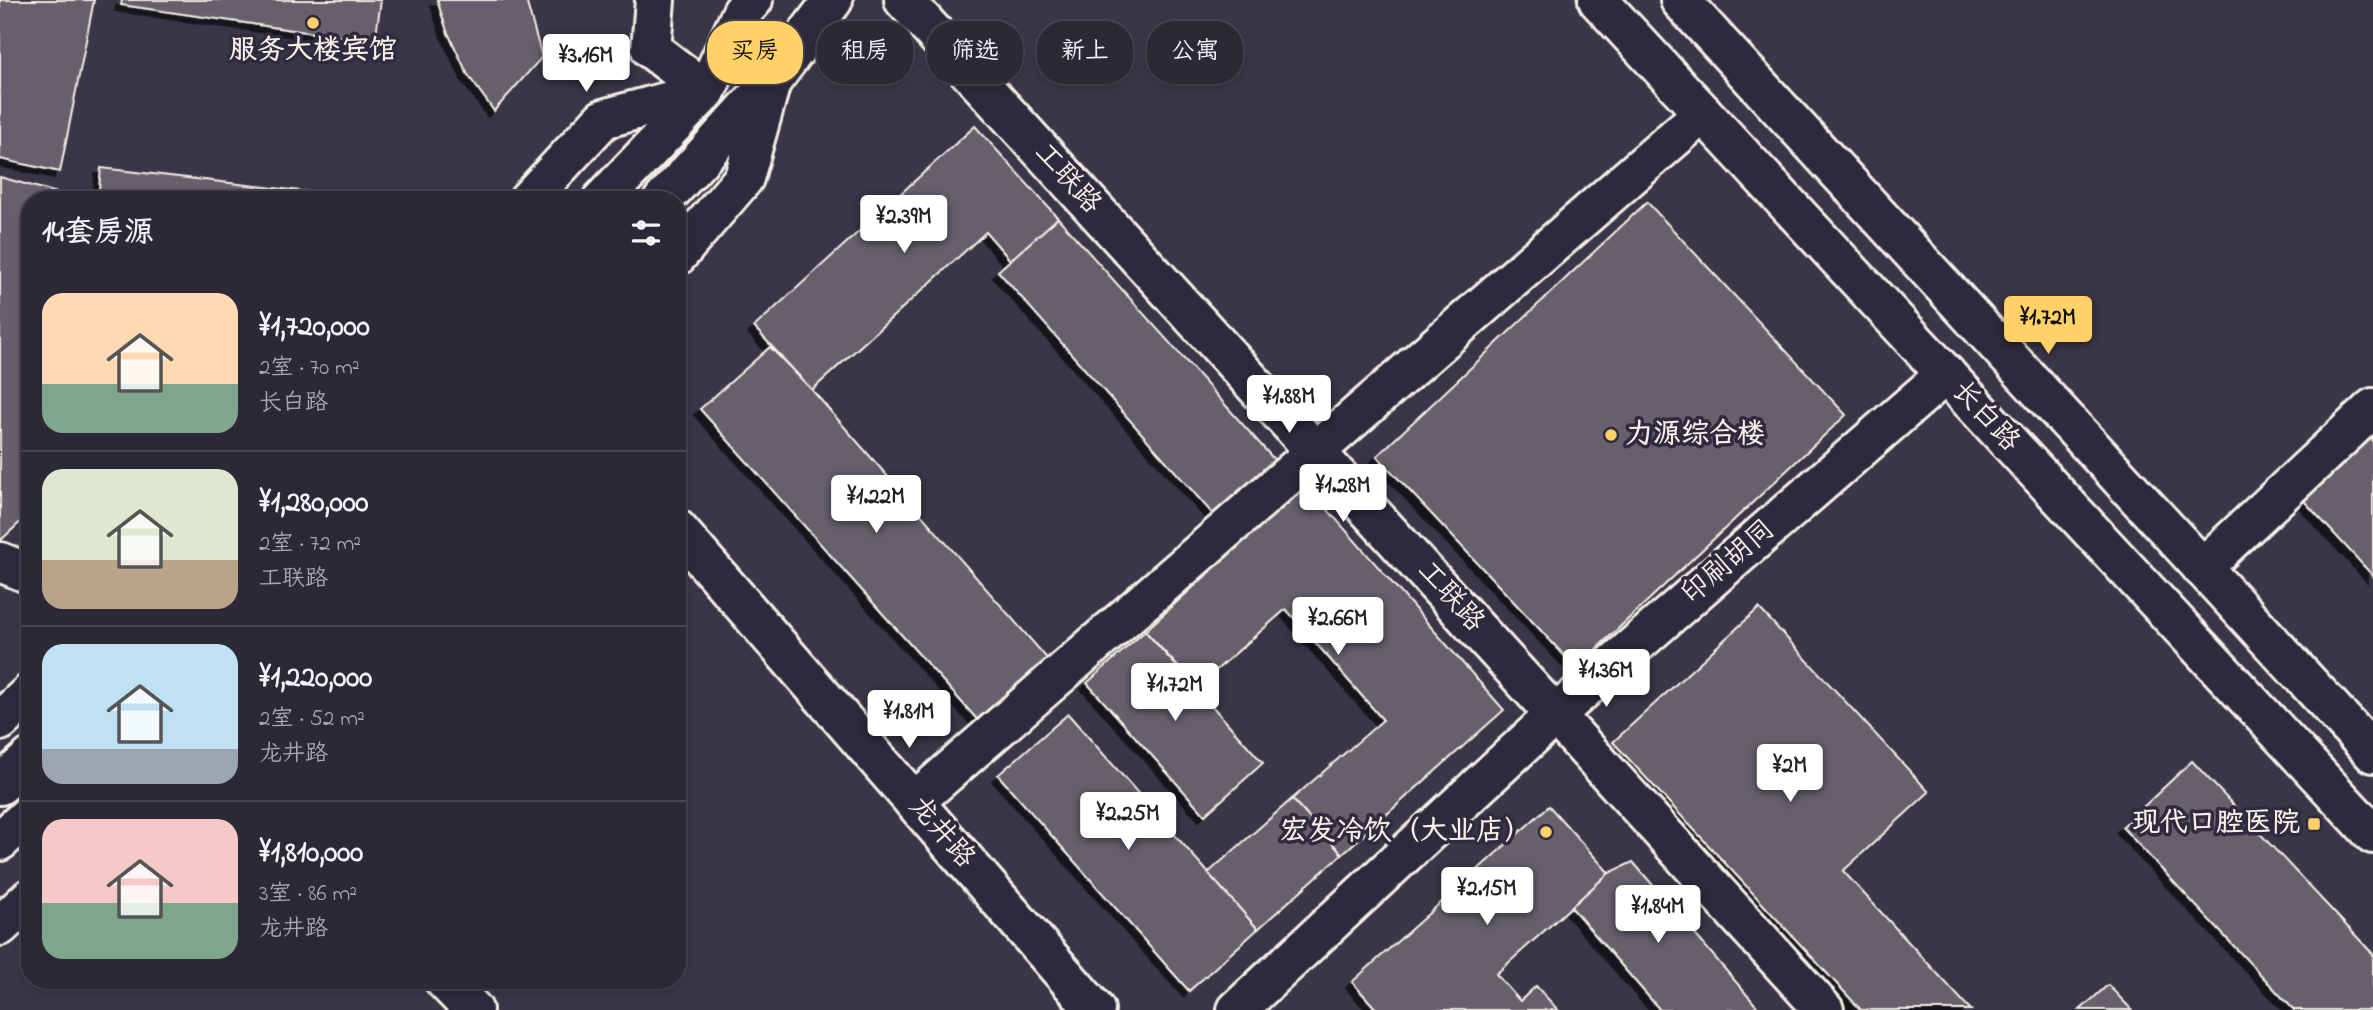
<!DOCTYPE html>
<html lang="zh">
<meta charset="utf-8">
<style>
:root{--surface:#2c2835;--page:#34303d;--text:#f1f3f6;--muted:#a6a6ad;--line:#484450;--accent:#ffd166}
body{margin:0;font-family:"Indie Flower","LXGW WenKai TC",sans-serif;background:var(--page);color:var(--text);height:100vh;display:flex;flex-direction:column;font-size:26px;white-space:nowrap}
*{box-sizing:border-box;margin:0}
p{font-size:23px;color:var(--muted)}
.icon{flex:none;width:38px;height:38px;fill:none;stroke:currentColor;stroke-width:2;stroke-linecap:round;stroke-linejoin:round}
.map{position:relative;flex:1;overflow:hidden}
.panel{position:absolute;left:21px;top:191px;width:665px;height:798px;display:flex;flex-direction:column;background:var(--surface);border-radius:28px;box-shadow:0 4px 10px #0003,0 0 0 2px var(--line)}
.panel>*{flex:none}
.top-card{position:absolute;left:707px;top:21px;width:665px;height:63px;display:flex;gap:14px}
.price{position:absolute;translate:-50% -60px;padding:0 16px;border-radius:7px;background:#fff;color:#222;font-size:23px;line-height:46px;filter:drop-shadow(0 2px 4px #0008)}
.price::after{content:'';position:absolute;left:50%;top:42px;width:21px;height:16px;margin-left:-10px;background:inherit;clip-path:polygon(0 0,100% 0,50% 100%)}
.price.selected{background:var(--accent);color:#111}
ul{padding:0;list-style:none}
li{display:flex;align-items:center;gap:21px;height:175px;padding:0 21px}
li+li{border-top:2px solid var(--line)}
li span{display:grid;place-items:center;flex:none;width:196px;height:140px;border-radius:21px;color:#555}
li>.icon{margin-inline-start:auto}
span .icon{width:84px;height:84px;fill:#fffc;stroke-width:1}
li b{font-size:30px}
h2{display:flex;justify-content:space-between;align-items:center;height:84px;padding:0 21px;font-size:30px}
.pill{padding:0 24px;border-radius:28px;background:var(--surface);box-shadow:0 4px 10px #0003,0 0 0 2px var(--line);font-size:24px;line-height:63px}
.pill.selected{background:var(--accent);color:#111}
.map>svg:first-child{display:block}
.building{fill:#65616c;stroke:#f4f1e8;stroke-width:2;filter:url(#shadow)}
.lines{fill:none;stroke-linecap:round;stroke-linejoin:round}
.street-casing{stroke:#f4f1e8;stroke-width:44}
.secondary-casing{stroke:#f4f1e8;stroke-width:44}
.primary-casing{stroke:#f4f1e8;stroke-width:44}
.street{stroke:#2f2a3d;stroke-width:38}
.secondary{stroke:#2f2a3d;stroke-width:38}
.primary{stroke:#2f2a3d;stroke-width:38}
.poi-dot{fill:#ffd166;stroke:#2f2a3d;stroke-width:2.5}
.labels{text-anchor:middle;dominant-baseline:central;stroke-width:7;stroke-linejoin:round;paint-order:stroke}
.poi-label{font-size:28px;font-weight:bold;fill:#f4f1e8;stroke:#2f2a3d;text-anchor:end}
.street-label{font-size:28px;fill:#f4f1e8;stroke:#2f2a3d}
</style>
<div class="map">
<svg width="2373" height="1010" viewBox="0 0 2373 1010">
<defs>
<filter id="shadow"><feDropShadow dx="-6" dy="6" stdDeviation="0" flood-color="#0009"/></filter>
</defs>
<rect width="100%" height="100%" fill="#3b3647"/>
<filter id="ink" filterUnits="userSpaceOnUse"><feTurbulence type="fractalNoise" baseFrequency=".0143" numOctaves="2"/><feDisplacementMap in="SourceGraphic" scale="14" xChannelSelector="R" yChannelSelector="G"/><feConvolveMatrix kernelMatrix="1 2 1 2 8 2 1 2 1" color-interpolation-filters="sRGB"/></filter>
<g filter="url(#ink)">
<!-- building -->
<g class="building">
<polygon points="0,0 94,0 60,172 0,159"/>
<polygon points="122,0 381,0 375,42 121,5"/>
<polygon points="437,0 526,0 542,57 494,111 468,75 447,31"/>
<polygon points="975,126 1058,218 1011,261 986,232 812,390 754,327"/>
<polygon points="101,168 352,197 356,200 98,200"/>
<polygon points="0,177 82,200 30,200 30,513 0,541"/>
<polygon points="1647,202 1846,415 1576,668 1377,456"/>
<polygon points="1058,218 1279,465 1219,521 998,271"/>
<polygon points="770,347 812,390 1052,664 983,726 700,409"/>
<polygon points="2373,420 2373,576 2295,491"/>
<polygon points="1306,485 1504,710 1342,854 1292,799 1383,720 1286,609 1197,687 1145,631"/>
<polygon points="1759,608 1929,792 1843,871 1971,1010 1861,1010 1613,742"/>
<polygon points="1145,631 1263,763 1205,815 1087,683"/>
<polygon points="1068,714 1258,929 1189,991 998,775"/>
<polygon points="2192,761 2373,954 2373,1010 2294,1010 2122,827"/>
<polygon points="1292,799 1342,854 1258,929 1208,873"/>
<polygon points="1549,806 1609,873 1496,974 1520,1001 1536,986 1558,1010 1377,1010 1352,982"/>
<polygon points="1633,862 1760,1010 1660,1010 1571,907 1609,873"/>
<polygon points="2108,985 2132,1010 2080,1010"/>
</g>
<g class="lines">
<!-- street casing -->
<g class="street-casing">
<g id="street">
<polyline points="904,0 1824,1010"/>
<polyline points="677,529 1095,1010"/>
<polyline points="0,562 30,574"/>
<polyline points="2202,568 2373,408"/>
<polyline points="914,802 1703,113"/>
<polyline points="444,980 473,1010"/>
<polyline points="1237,1010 1556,714 1946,374"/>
</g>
</g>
<!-- secondary casing -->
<g class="secondary-casing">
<g id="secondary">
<polyline points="655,0 651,49 706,91"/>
<polyline points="1598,0 2373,834"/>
<polyline points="1680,0 2373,753"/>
<polyline points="528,200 603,119 706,91"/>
<polyline points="677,256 744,178 771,82"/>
<polyline points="0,721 30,693"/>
<polyline points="0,926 30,898"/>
</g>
</g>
<!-- primary casing -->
<g class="primary-casing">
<g id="primary">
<polyline points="602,200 706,91 742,12 753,0"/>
<polyline points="663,200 771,82 833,0"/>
<polyline points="0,785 30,758"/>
<polyline points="0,841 30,814"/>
</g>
</g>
<!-- street -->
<use href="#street" class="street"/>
<!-- secondary -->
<use href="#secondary" class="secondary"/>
<!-- primary -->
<use href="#primary" class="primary"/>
</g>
</g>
<!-- markers -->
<g class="poi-dot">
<circle cx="313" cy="23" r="7"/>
<circle cx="1611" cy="435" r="7"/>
<rect x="2307" y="817" width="14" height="14" rx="3.5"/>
<circle cx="1546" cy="832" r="7"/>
</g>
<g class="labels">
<!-- poi labels -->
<g class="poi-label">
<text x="313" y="51" text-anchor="middle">服务大楼宾馆</text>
<text x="1625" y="435" text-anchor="start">力源综合楼</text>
<text x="2300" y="824">现代口腔医院</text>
<text x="1532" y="832">宏发冷饮（大业店）</text>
</g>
<!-- street labels -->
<g class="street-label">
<text transform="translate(1067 179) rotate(48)">工联路</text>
<text transform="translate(1985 417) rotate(47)">长白路</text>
<text transform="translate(1729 563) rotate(-41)">印刷胡同</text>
<text transform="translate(1450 597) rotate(48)">工联路</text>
<text transform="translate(941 833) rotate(49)">龙井路</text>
</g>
</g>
</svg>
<b class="price" style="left:586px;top:94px">¥3.16M</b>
<b class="price" style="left:904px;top:255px">¥2.39M</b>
<b class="price selected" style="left:2048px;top:356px">¥1.72M</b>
<b class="price" style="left:1289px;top:435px">¥1.88M</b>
<b class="price" style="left:1343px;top:524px">¥1.28M</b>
<b class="price" style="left:876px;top:535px">¥1.22M</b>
<b class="price" style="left:1338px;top:657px">¥2.66M</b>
<b class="price" style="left:1606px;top:709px">¥1.36M</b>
<b class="price" style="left:1175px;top:723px">¥1.72M</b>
<b class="price" style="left:909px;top:750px">¥1.81M</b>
<b class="price" style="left:1790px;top:804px">¥2M</b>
<b class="price" style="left:1128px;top:852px">¥2.25M</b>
<b class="price" style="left:1487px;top:927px">¥2.15M</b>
<b class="price" style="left:1658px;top:945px">¥1.84M</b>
<div class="top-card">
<a class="pill selected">买房</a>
<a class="pill">租房</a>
<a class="pill">筛选</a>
<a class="pill">新上</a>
<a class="pill">公寓</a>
</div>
<section class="panel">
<h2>14套房源<svg class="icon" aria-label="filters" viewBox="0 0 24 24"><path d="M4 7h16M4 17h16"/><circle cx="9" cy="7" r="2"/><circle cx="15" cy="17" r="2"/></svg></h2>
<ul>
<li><span style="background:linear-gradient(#ffd9b3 65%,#7fa58c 0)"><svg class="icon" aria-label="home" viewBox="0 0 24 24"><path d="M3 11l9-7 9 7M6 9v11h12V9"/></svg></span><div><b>¥1,720,000</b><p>2室 · 70 m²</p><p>长白路</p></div></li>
<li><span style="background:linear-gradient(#dfe7d0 65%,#b9a48a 0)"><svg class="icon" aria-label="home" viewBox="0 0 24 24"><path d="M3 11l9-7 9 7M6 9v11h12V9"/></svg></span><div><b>¥1,280,000</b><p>2室 · 72 m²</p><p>工联路</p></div></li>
<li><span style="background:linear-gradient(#bfe0f5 75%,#9aa5b1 0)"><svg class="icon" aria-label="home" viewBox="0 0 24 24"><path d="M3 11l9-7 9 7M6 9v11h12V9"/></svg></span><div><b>¥1,220,000</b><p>2室 · 52 m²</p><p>龙井路</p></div></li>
<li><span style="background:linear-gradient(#f6c9c9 60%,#7fa58c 0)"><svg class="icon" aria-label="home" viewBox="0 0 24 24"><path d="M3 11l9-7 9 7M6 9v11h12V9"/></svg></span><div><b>¥1,810,000</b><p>3室 · 86 m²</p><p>龙井路</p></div></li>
</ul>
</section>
</div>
